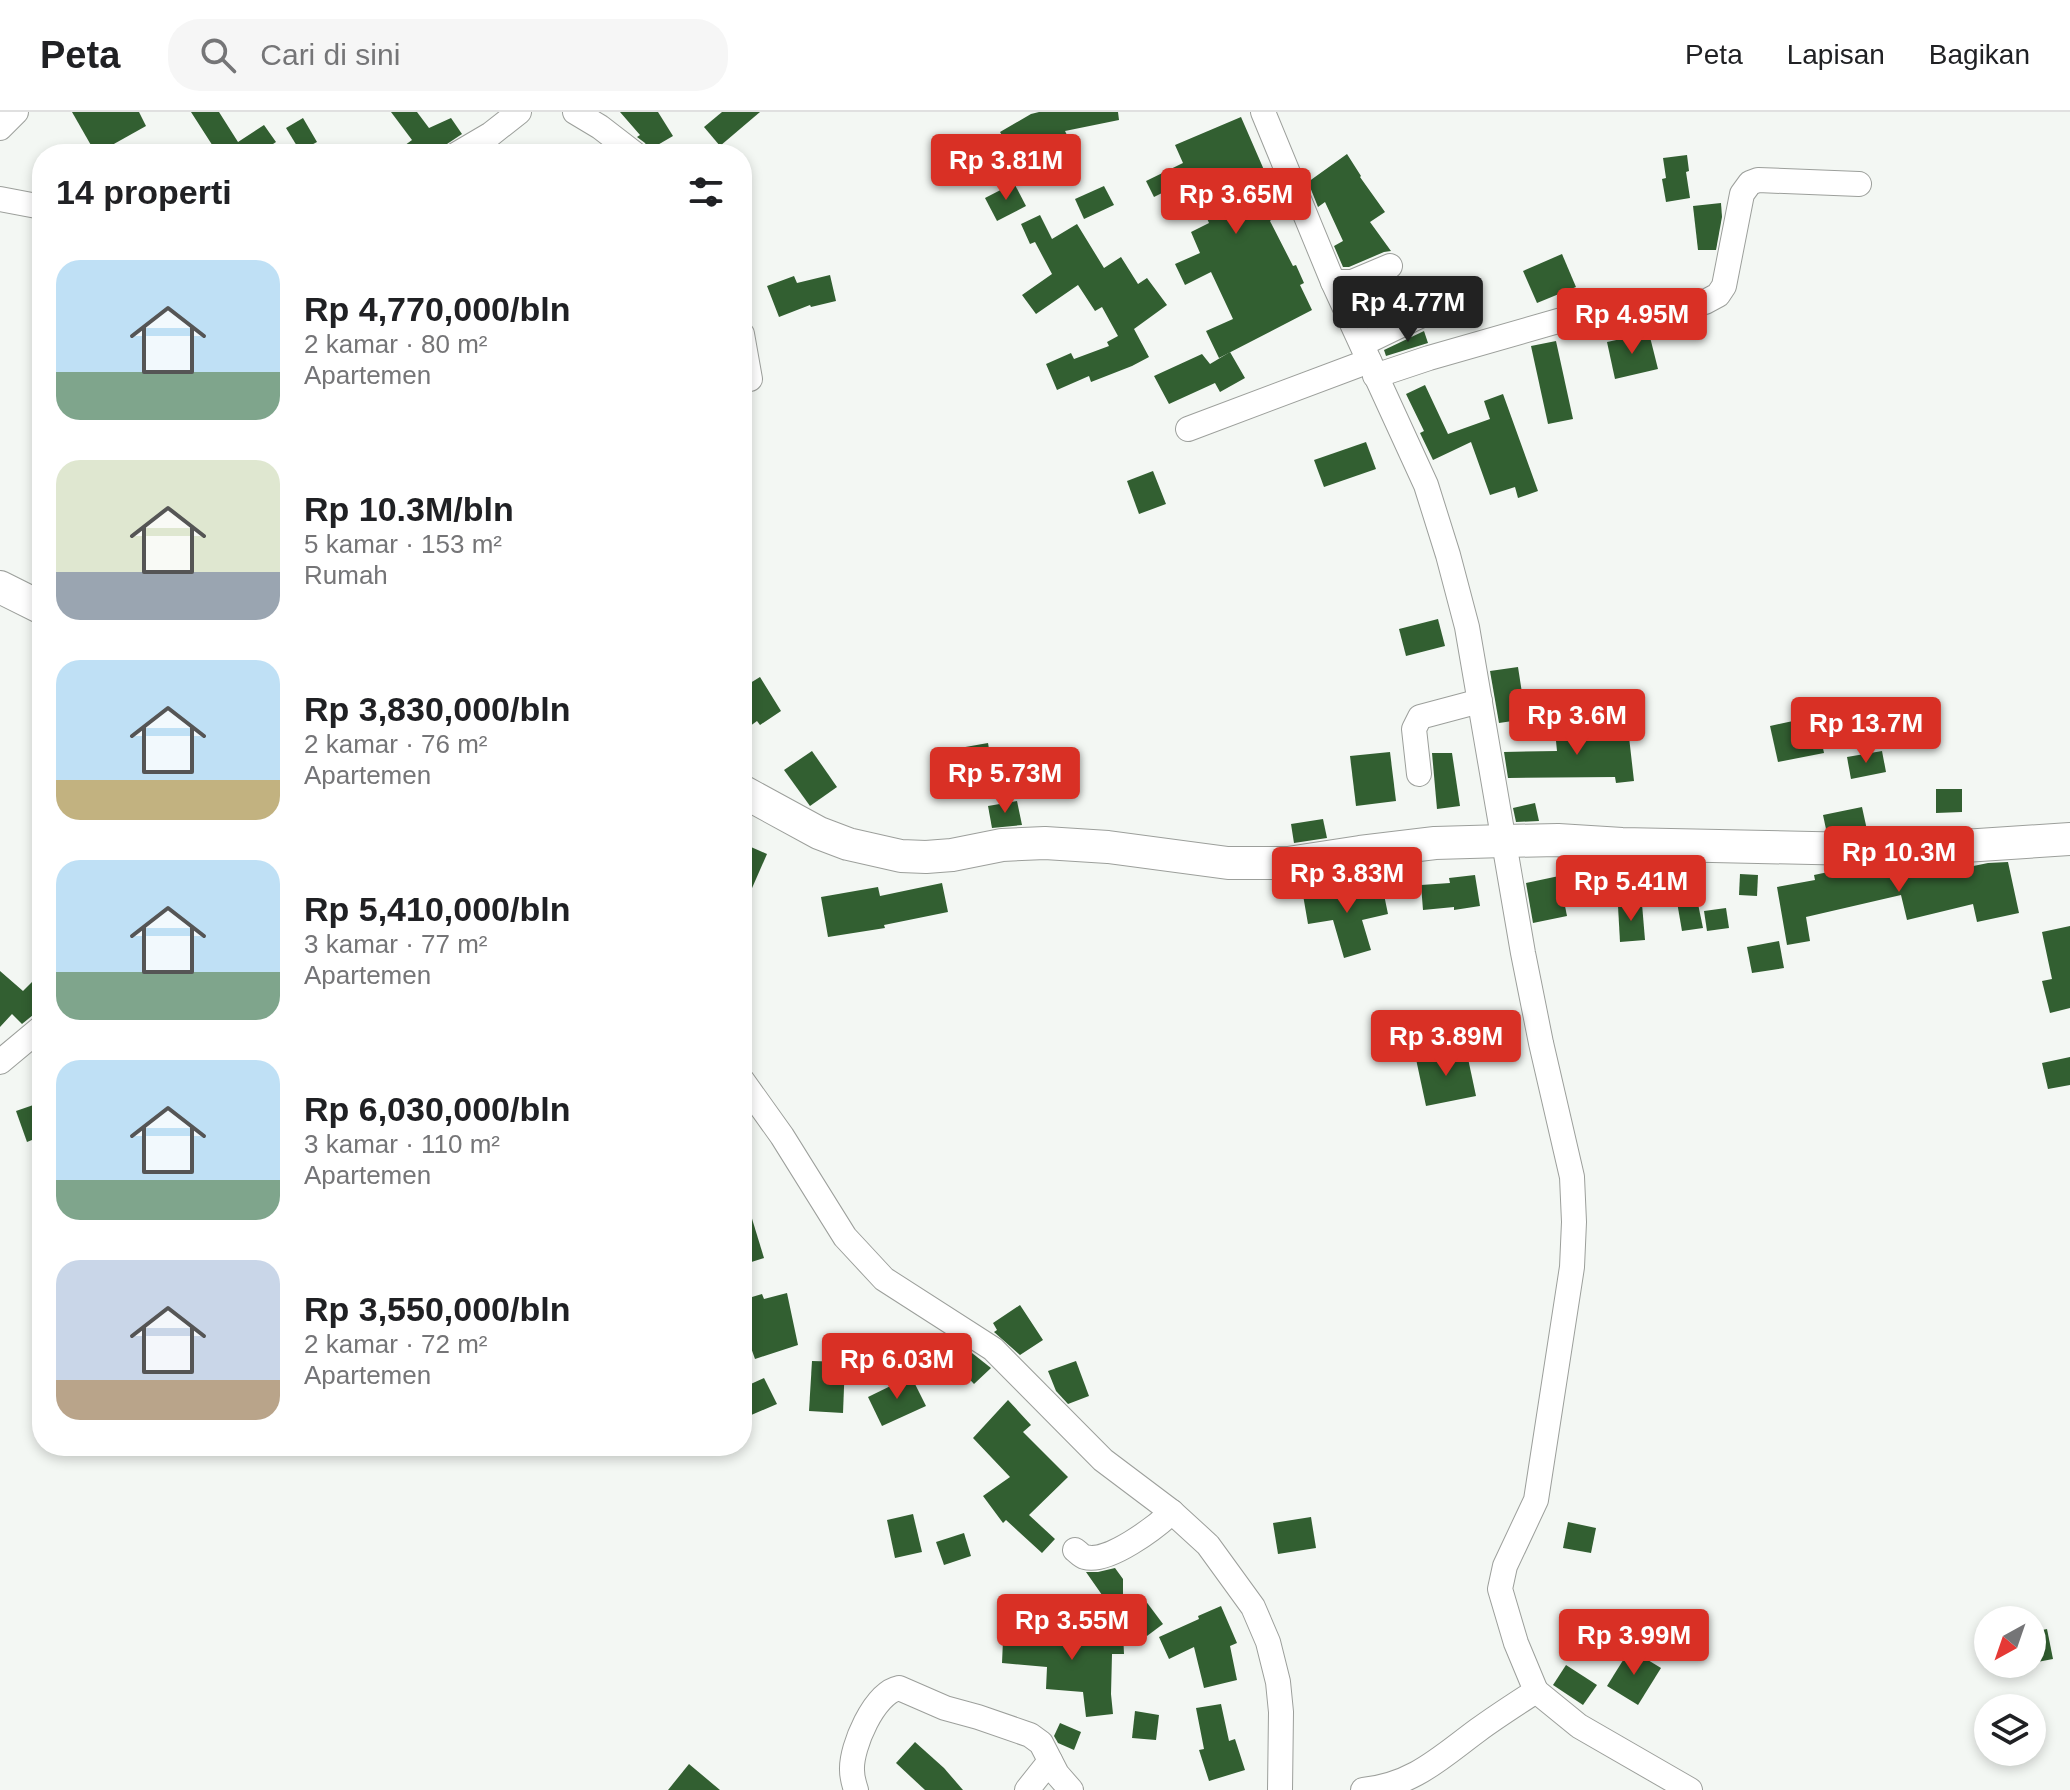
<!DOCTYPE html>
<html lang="id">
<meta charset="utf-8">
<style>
:root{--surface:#fff;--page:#f6f6f6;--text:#202124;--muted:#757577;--line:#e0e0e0;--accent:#d93025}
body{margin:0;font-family:Helvetica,sans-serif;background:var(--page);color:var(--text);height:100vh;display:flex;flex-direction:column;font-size:30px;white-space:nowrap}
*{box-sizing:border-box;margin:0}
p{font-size:26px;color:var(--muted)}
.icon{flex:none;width:44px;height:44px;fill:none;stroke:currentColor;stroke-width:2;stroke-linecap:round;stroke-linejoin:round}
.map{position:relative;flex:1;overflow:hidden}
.panel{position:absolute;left:32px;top:32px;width:720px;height:1312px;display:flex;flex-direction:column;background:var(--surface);border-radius:32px;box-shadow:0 4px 12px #0003}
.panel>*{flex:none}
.needle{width:52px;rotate:220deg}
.buttons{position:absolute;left:1974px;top:1494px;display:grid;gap:16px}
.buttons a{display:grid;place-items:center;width:72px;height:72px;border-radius:50%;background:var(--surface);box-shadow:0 4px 12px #0003;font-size:40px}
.price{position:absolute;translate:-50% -68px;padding:0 18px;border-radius:8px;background:var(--accent);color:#fff;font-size:26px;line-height:52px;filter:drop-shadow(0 2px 4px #0008)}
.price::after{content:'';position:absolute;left:50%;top:48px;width:24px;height:18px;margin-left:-12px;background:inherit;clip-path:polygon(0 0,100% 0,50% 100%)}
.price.current{background:#222;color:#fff}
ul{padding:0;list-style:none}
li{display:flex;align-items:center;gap:24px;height:200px;padding:0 24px}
li span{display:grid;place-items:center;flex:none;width:224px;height:160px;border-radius:24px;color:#555}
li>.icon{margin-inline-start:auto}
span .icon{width:96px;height:96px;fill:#fffc;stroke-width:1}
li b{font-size:34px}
h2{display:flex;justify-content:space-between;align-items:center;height:96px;padding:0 24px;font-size:34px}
header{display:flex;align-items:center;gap:48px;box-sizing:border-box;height:112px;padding:0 40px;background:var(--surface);border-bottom:2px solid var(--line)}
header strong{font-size:38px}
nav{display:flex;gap:44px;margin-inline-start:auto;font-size:28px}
.search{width:560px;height:72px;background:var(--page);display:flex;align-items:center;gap:20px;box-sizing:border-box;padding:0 28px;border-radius:32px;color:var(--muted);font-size:30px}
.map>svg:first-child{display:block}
.building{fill:#325f31}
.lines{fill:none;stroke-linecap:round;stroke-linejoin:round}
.minor-casing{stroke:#9c9f9b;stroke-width:26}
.tertiary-casing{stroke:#9c9f9b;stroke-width:34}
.minor{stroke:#fff;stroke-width:24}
.tertiary{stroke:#fff;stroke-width:32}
</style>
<header>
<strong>Peta</strong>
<div class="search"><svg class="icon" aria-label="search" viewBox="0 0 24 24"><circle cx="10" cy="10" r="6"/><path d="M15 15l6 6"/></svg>Cari di sini</div>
<nav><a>Peta</a><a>Lapisan</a><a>Bagikan</a></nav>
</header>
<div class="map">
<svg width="2070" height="1678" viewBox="0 0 2070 1678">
<rect width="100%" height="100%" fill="#f3f7f3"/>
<!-- building -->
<g class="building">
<polygon points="72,0 139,0 146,14 96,42"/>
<polygon points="191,0 219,0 238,30 264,13 276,30 258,42 218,42"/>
<polygon points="391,0 417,0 429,16 451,6 462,22 444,34 442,42 393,42 412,28"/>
<polygon points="620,0 658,0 673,24 649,38 645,31 637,25 640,23"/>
<polygon points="722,0 760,0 720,34 704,15"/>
<polygon points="1039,0 1118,0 1119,8 1065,19 1067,23 1034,32 1038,39 1018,50 1000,20 1031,2"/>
<polygon points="1241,5 1271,74 1258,80 1272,107 1270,109 1293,154 1296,153 1304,171 1300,173 1312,198 1219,246 1206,219 1233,207 1211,160 1185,173 1175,152 1200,141 1191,120 1209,111 1190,67 1154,85 1146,69 1183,51 1175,33"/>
<polygon points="303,6 317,30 300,39 286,16"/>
<polygon points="1347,42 1361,64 1360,65 1385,100 1370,110 1391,139 1384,140 1349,155 1343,155 1334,134 1343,129 1325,90 1318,95 1308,70"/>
<polygon points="1687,43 1689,59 1686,60 1690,86 1666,90 1662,67 1666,66 1663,46"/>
<polygon points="1014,71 1026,94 997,109 985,86"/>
<polygon points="1104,74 1114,93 1084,107 1075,87"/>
<polygon points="1721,91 1722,105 1716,138 1698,138 1693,94"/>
<polygon points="1040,103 1052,127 1077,112 1104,156 1121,145 1138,172 1147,166 1167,193 1134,217 1149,245 1132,254 1091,270 1089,264 1057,278 1046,252 1071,241 1074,247 1109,234 1107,230 1118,224 1102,195 1095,199 1078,173 1036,202 1022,183 1052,162 1035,130 1030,132 1021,112"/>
<polygon points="1562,142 1576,175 1537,191 1523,159"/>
<polygon points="830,163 836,189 811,195 810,193 779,205 767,174 794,164 797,171"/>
<polygon points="1371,178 1387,203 1369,212 1356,184"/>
<polygon points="1424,219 1428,231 1386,244 1384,238"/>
<polygon points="1649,221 1658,257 1615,267 1607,230"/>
<polygon points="1556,229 1573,307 1548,312 1531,234"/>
<polygon points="1230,240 1245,266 1220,280 1215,271 1169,292 1154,264 1202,242 1210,252"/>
<polygon points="1425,273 1448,322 1490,307 1484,289 1503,282 1538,379 1518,386 1515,375 1490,383 1471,330 1433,348 1420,321 1424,319 1406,282"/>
<polygon points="1366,330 1376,357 1324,375 1314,348"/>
<polygon points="1153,359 1166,392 1139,402 1127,369"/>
<polygon points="1438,507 1445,534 1406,544 1399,517"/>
<polygon points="1518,555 1526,607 1499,611 1490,559"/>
<polygon points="760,565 781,599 760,613 757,609 742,620 742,576"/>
<polygon points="1816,604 1824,641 1778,650 1770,614"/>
<polygon points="1585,616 1586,621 1628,616 1634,669 1616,671 1615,665 1508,666 1504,640 1557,639 1555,619"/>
<polygon points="988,631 996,677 963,683 954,637"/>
<polygon points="812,639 837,675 810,694 784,658"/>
<polygon points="1882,639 1886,660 1851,667 1847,645"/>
<polygon points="1390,640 1396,689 1356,694 1350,644"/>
<polygon points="1432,641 1452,641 1460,694 1437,697"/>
<polygon points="1936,677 1962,677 1962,700 1936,701"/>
<polygon points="1017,689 1022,713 992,716 988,694"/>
<polygon points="1535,691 1539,709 1516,710 1513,696"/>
<polygon points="1862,695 1867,718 1826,717 1823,703"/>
<polygon points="1323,707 1327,726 1294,731 1291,712"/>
<polygon points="742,731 767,742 742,799"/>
<polygon points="2008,750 2019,801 1977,810 1973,792 1907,808 1901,783 1806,805 1810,829 1787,833 1777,775 1815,768 1814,763 1847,756 1848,760 1866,756 1888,757 1891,768 1943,756 1944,760 1988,751"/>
<polygon points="1740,762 1758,763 1757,784 1739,783"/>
<polygon points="1475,763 1480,794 1454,798 1454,795 1423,798 1421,773 1450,771 1449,766"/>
<polygon points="1559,764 1567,804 1533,811 1526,771"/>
<polygon points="942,771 948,800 884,813 885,816 828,825 821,785 878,775 880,784"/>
<polygon points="1382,773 1388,802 1362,808 1371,838 1344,846 1333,808 1308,812 1303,783 1342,777 1343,781"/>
<polygon points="1697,787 1703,816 1682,819 1677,790"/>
<polygon points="1642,792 1645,828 1620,830 1618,794"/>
<polygon points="1726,796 1729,816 1707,819 1704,799"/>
<polygon points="2070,814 2070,896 2050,901 2042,869 2052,867 2042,820"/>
<polygon points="1779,829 1784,856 1752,861 1747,835"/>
<polygon points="0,859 23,879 42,860 42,900 33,903 22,912 12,902 0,915"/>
<polygon points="1466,937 1476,984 1426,994 1416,947"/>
<polygon points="2070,945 2070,973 2048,977 2042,951"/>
<polygon points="42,990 42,1024 27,1030 16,999"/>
<polygon points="746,1087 764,1146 742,1153 742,1088"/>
<polygon points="787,1181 798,1233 755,1247 745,1219 742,1220 742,1188 762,1182 764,1187"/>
<polygon points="1020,1193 1043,1228 1020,1243 994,1220 997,1218 993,1211"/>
<polygon points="972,1241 991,1256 974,1272 957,1254"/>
<polygon points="812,1249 845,1250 843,1301 809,1299"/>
<polygon points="1076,1249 1089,1284 1068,1292 1056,1279 1048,1259"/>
<polygon points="911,1264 926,1294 882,1314 868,1285"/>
<polygon points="764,1266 777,1292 742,1307 742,1276"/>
<polygon points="1008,1288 1031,1313 1023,1320 1068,1365 1029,1403 1055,1427 1042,1441 1006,1408 1003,1411 983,1384 1010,1365 973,1326"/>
<polygon points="913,1402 922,1440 895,1446 887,1408"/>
<polygon points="1311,1405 1316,1436 1278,1442 1273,1411"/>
<polygon points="1568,1410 1596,1416 1591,1441 1563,1436"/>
<polygon points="964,1421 971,1444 944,1453 936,1430"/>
<polygon points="1115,1456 1123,1467 1123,1513 1086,1460 1098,1460"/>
<polygon points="1145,1488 1163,1512 1147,1524 1129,1500"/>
<polygon points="1221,1494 1237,1531 1230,1534 1237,1568 1204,1576 1194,1535 1169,1547 1159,1525 1199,1507 1198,1504"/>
<polygon points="1069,1511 1070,1520 1123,1520 1124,1542 1112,1542 1111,1582 1113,1602 1086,1605 1083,1580 1046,1577 1047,1555 1002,1551 1003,1528 1034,1531 1032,1516"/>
<polygon points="2047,1517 2053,1547 2032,1551 2032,1520"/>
<polygon points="1630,1537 1661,1556 1638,1593 1607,1574"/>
<polygon points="1566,1553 1597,1573 1583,1593 1553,1573"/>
<polygon points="1221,1592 1229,1629 1235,1627 1245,1658 1209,1669 1199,1638 1204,1637 1196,1596"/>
<polygon points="1135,1599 1159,1603 1156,1628 1132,1626"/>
<polygon points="1060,1611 1081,1620 1074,1638 1058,1631 1054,1624"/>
<polygon points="915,1630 944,1656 963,1678 925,1678 896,1651"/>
<polygon points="689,1652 720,1678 668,1678"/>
</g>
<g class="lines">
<!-- minor casing -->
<g class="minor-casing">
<g id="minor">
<polyline points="575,0 600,15 635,42"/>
<path d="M1263 0 1333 170 1426 373 1448 443 1467 515 1523 841 1541 931 1572 1065 1574 1110 1572 1155 1536 1388 1505 1454 1500 1477 1516 1531 1536 1579C1516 1592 1497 1604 1478 1618 1440 1646 1413 1673 1363 1678"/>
<polyline points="0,16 16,0"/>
<polyline points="457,42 491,22 519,0"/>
<polyline points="0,87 42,95"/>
<polyline points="1333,170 1352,170 1390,154"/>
<polyline points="742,222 750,267"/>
<polyline points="1362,232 1422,203"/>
<polyline points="1375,264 1429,246 1565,207 1705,190 1718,183 1724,174 1742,82 1750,71 1758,68 1859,72"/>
<polyline points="1188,317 1369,249"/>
<polyline points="1419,662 1414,617 1420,605 1480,589"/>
<polyline points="0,950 42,915"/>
<polyline points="742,968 782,1024 845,1125 884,1167 993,1237 1103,1348 1172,1400 1208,1433 1253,1495 1268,1530 1278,1570 1281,1600 1280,1678"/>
<path d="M1075 1438C1078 1440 1081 1444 1085 1445 1108 1452 1156 1415 1172 1400"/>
<polyline points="1536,1579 1579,1614 1690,1678"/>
<path d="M856 1678C854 1672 852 1665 852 1658 851 1635 874 1581 899 1576L945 1596 978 1605 1030 1623 1041 1631 1057 1662 1071 1678"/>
<polyline points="1027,1678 1050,1649"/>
</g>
</g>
<!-- tertiary casing -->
<g class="tertiary-casing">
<g id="tertiary">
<polyline points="0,475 42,496"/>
<polyline points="742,679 819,721 848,732 901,744 926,745 952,743 1002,733 1045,731 1108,735 1228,751 1288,751 1360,740 1435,731 1504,729 1558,728 1622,732 1903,738 2070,727"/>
</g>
</g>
<!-- minor -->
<use href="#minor" class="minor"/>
<!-- tertiary -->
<use href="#tertiary" class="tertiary"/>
</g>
</svg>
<div class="buttons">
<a><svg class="needle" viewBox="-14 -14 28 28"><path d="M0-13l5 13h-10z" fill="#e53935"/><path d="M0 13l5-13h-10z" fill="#757577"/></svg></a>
<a><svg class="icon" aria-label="layers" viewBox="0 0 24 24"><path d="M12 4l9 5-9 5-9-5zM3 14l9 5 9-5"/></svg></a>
</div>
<b class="price" style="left:1006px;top:90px">Rp 3.81M</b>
<b class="price" style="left:1236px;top:124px">Rp 3.65M</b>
<b class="price current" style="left:1408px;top:232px">Rp 4.77M</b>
<b class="price" style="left:1632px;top:244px">Rp 4.95M</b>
<b class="price" style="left:1577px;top:645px">Rp 3.6M</b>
<b class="price" style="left:1866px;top:653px">Rp 13.7M</b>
<b class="price" style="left:1005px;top:703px">Rp 5.73M</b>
<b class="price" style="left:1899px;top:782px">Rp 10.3M</b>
<b class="price" style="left:1347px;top:803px">Rp 3.83M</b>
<b class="price" style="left:1631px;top:811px">Rp 5.41M</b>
<b class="price" style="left:1446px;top:966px">Rp 3.89M</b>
<b class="price" style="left:897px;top:1289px">Rp 6.03M</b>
<b class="price" style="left:1072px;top:1550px">Rp 3.55M</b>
<b class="price" style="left:1634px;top:1565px">Rp 3.99M</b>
<section class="panel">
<h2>14 properti<svg class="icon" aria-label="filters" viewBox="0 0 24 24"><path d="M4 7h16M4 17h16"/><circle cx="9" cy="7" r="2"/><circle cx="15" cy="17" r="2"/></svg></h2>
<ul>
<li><span style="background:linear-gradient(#bfe0f5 70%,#7fa58c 0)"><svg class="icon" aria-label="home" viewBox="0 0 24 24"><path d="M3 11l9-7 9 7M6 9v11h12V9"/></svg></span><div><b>Rp 4,770,000/bln</b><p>2 kamar · 80 m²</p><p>Apartemen</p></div></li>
<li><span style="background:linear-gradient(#dfe7d0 70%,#9aa5b1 0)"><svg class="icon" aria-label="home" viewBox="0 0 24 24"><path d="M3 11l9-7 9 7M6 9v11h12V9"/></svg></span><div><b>Rp 10.3M/bln</b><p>5 kamar · 153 m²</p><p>Rumah</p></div></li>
<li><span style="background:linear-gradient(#bfe0f5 75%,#c2b280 0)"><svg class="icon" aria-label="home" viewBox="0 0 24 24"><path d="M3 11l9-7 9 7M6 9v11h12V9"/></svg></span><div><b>Rp 3,830,000/bln</b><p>2 kamar · 76 m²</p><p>Apartemen</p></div></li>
<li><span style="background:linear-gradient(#bfe0f5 70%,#7fa58c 0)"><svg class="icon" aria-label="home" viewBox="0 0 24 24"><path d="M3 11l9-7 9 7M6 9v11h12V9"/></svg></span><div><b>Rp 5,410,000/bln</b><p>3 kamar · 77 m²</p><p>Apartemen</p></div></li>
<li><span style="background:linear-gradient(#bfe0f5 75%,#7fa58c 0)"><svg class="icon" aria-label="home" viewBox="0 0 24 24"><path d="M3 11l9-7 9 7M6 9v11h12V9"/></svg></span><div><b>Rp 6,030,000/bln</b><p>3 kamar · 110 m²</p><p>Apartemen</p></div></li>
<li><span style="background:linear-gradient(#c9d6e8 75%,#b9a48a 0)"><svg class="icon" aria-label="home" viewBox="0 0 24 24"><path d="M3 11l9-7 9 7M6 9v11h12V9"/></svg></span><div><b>Rp 3,550,000/bln</b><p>2 kamar · 72 m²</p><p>Apartemen</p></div></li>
</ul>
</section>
</div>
